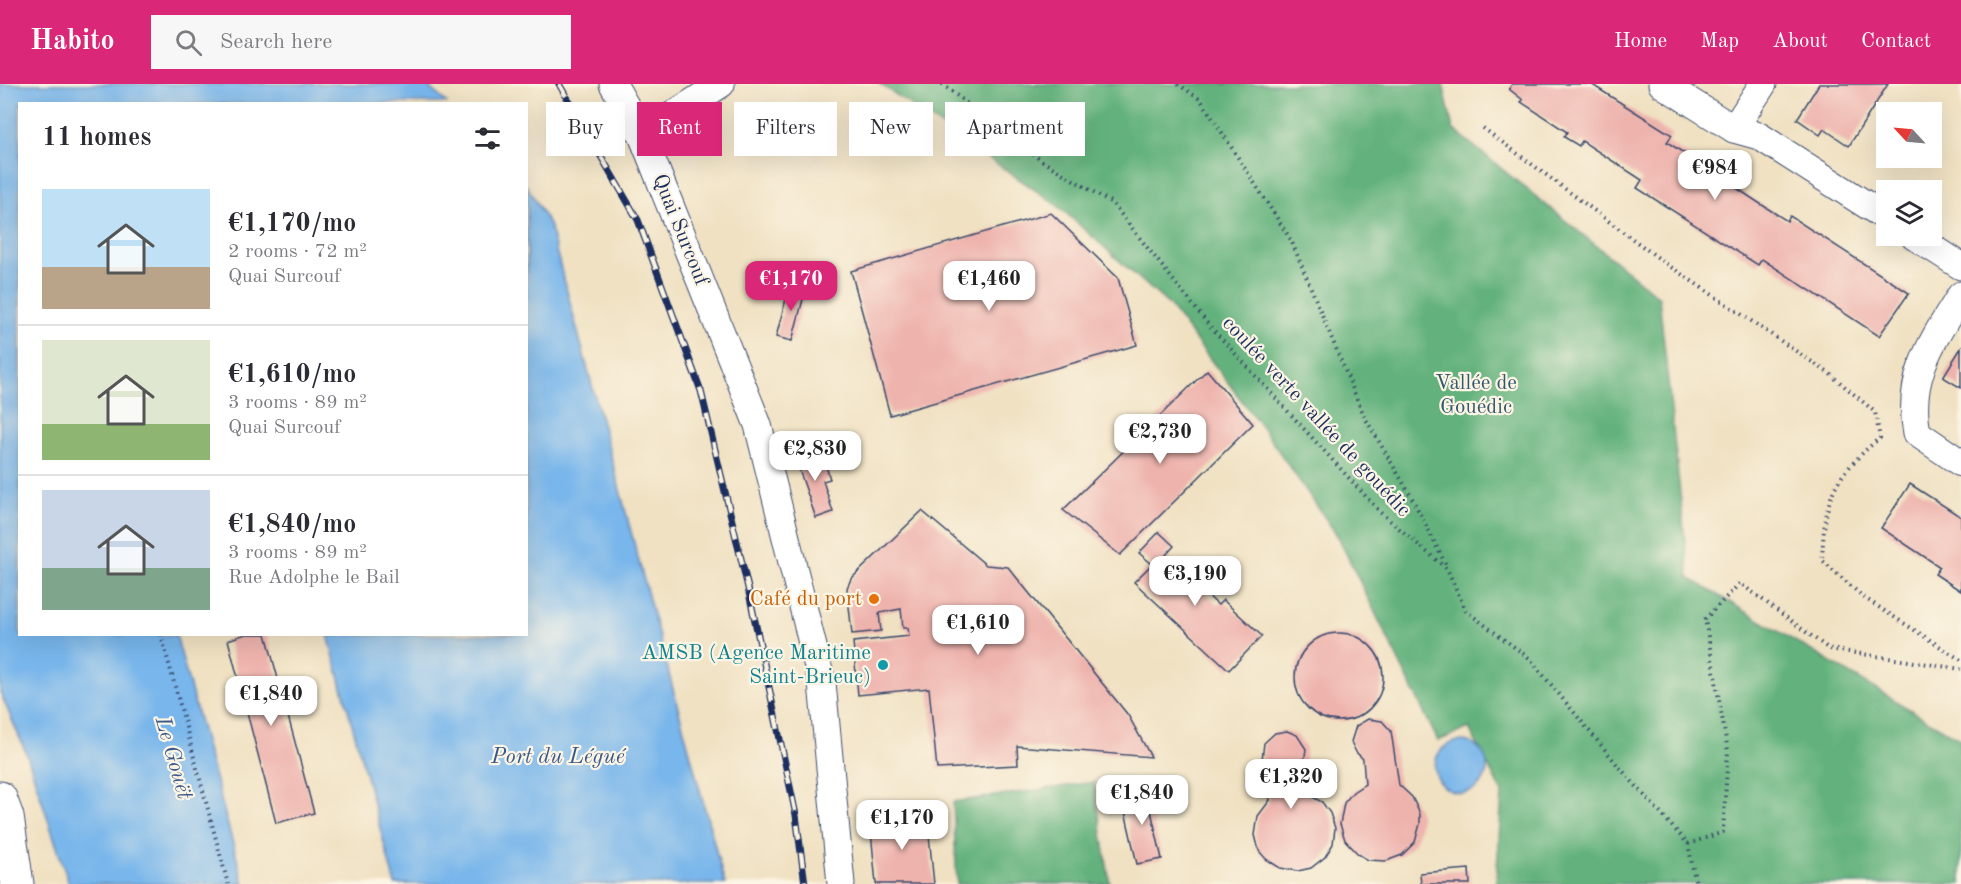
<!DOCTYPE html>
<meta charset="utf-8">
<style>
:root{--surface:#fff;--page:#f7f7f7;--text:#2b2b33;--muted:#7c7c81;--line:#e1e1e2;--accent:#db2777}
body{margin:0;font-family:"Old Standard TT",serif;background:var(--page);color:var(--text);height:100vh;display:flex;flex-direction:column;font-size:22px;white-space:nowrap}
*{box-sizing:border-box;margin:0}
p{font-size:20px;color:var(--muted)}
.icon{flex:none;width:33px;height:33px;fill:none;stroke:currentColor;stroke-width:2;stroke-linecap:round;stroke-linejoin:round}
.map{position:relative;flex:1;overflow:hidden}
.panel{position:absolute;left:18px;top:18px;width:510px;height:534px;display:flex;flex-direction:column;background:var(--surface);border-radius:0px;box-shadow:0 6px 24px #0002}
.panel>*{flex:none}
.banner{position:absolute;left:546px;top:18px;width:570px;height:54px;display:flex;gap:12px}
.needle{width:39px;rotate:296deg}
.buttons{position:absolute;left:1876px;top:18px;display:grid;gap:12px}
.buttons a{display:grid;place-items:center;width:66px;height:66px;border-radius:0px;background:var(--surface);box-shadow:0 6px 24px #0002;font-size:30px}
.price{position:absolute;translate:-50% -51px;padding:0 14px;border-radius:12px;background:#fff;color:#222;font-size:20px;line-height:39px;filter:drop-shadow(0 2px 3px #0008)}
.price::after{content:'';position:absolute;left:50%;top:36px;width:18px;height:14px;margin-left:-9px;background:inherit;clip-path:polygon(0 0,100% 0,50% 100%)}
.price.active{background:var(--accent);color:#fff}
ul{padding:0;list-style:none}
li{display:flex;align-items:center;gap:18px;height:150px;padding:0 24px}
li+li{border-top:2px solid var(--line)}
li span{display:grid;place-items:center;flex:none;width:168px;height:120px;border-radius:0px;color:#555}
li>.icon{margin-inline-start:auto}
span .icon{width:72px;height:72px;fill:#fffc;stroke-width:1}
li b{font-size:26px}
h2{display:flex;justify-content:space-between;align-items:center;height:72px;padding:0 24px;font-size:26px}
.tag{padding:0 21px;border-radius:0px;background:var(--surface);box-shadow:0 6px 24px #0002;font-size:21px;line-height:54px}
.tag.active{background:var(--accent);color:#fff}
header{display:flex;align-items:center;gap:36px;box-sizing:border-box;height:84px;padding:0 30px;background:var(--accent);color:#fff}
header strong{font-size:28px}
nav{display:flex;gap:33px;margin-inline-start:auto;font-size:21px}
.search{width:420px;height:54px;background:var(--page);display:flex;align-items:center;gap:15px;box-sizing:border-box;padding:0 21px;border-radius:0px;color:var(--muted);font-size:22px}
.map>svg:first-child{display:block}
.forest{fill:#63b27d;stroke:#3f706e;stroke-width:1.5}
.water{fill:#78b6eb;stroke:#4a72a4;stroke-width:1.5}
.building{fill:#eeb3ad}
.lines{fill:none;stroke-linecap:round;stroke-linejoin:round}
.minor-casing{stroke:#3b4a6d;stroke-width:29}
.tertiary-casing{stroke:#3b4a6d;stroke-width:35}
.path{stroke:#3b4a6d;stroke-width:4;stroke-dasharray:1.5 4.5;stroke-linecap:butt}
.minor{stroke:#fff;stroke-width:27}
.tertiary{stroke:#fff;stroke-width:33}
.rail-casing{stroke:#1b2f5e;stroke-width:7}
.rail{stroke:#fcf5e5;stroke-width:4.5;stroke-dasharray:14;stroke-linecap:butt}
.food-dot{fill:#e8710a;stroke:#fcf5e5;stroke-width:2}
.culture-dot{fill:#0f9aa8;stroke:#fcf5e5;stroke-width:2}
.labels{text-anchor:middle;dominant-baseline:central;stroke-width:4.5;stroke-linejoin:round;paint-order:stroke}
.street-label{font-size:21px;fill:#1b2f5e;stroke:#fcf5e5}
.park-label{font-size:21px;fill:#33576b;stroke:#fcf5e5}
.food-label{font-size:21px;fill:#c56008;stroke:#fcf5e5;text-anchor:end}
.culture-label{font-size:21px;fill:#0d838f;stroke:#fcf5e5;text-anchor:end}
.water-label{font-size:22px;font-style:italic;fill:#375888;stroke:#fcf5e5}
</style>
<header>
<strong>Habito</strong>
<div class="search"><svg class="icon" aria-label="search" viewBox="0 0 24 24"><circle cx="10" cy="10" r="6"/><path d="M15 15l6 6"/></svg>Search here</div>
<nav><a>Home</a><a>Map</a><a>About</a><a>Contact</a></nav>
</header>
<div class="map">
<svg width="1961" height="800" viewBox="0 0 1961 800">
<rect width="100%" height="100%" fill="#fcf5e5"/>
<filter id="ink" filterUnits="userSpaceOnUse"><feTurbulence type="fractalNoise" baseFrequency=".0167" numOctaves="2"/><feDisplacementMap in="SourceGraphic" scale="12" xChannelSelector="R" yChannelSelector="G"/><feConvolveMatrix kernelMatrix="1 2 1 2 8 2 1 2 1" color-interpolation-filters="sRGB"/></filter>
<filter id="wash" filterUnits="userSpaceOnUse"><feTurbulence type="fractalNoise" baseFrequency=".008" numOctaves="4" result="noise"/><feDisplacementMap in="SourceGraphic" scale="24" xChannelSelector="R" yChannelSelector="G"/><feGaussianBlur stdDeviation="1.35" result="paint"/><feColorMatrix in="noise" values="0 0 0 0 0 0 0 0 0 0 0 0 0 0 0 0 0 1.4 0 .05"/><feComposite in="paint" operator="in"/></filter>
<g filter="url(#wash)">
<rect width="100%" height="100%" fill="#f0e1c2"/>
<!-- forest -->
<g class="forest">
<polygon points="880,0 1443,0 1453,45 1659,213 1689,494 1961,656 1961,800 1496,800 1502,709 1469,644 1438,657 1337,451 1264,346 1169,221 1057,121"/>
<polygon points="1094,698 1110,800 957,800 953,718"/>
</g>
<!-- water -->
<g class="water">
<polygon points="0,0 425,0 447,19 20,20 20,550 176,551 244,800 69,800 27,671 0,608"/>
<polygon points="527,102 549,140 725,800 395,800 328,551 526,550"/>
<circle cx="1461" cy="683" r="26"/>
</g>
<g id="blocks">
<!-- building -->
<g class="building">
<polygon points="1512,0 1591,0 1672,51 1667,58 1756,117 1787,137 1790,132 1909,209 1879,252 1762,175 1758,181 1637,104 1642,96 1582,57 1579,62 1564,53 1567,48 1521,18 1523,16 1509,5"/>
<polygon points="1819,0 1888,0 1849,62 1824,45 1820,51 1797,35"/>
<polygon points="1051,129 1118,194 1137,261 890,331 851,187"/>
<polygon points="790,200 806,204 792,257 776,253"/>
<polygon points="1961,264 1961,304 1943,293"/>
<polygon points="1207,286 1253,340 1120,471 1063,426"/>
<polygon points="821,366 830,395 823,397 833,428 816,434 795,374"/>
<polygon points="1910,400 1961,433 1961,507 1935,490 1940,483 1881,444"/>
<polygon points="922,427 986,481 1008,483 1128,631 1151,673 1017,662 1018,681 937,685 929,604 858,611 853,558 909,552 908,544 903,544 901,525 879,529 881,547 852,550 847,504 851,495"/>
<polygon points="1159,448 1174,462 1165,472 1218,521 1223,516 1262,552 1229,586 1134,498 1152,480 1139,469"/>
<circle cx="1339" cy="593" r="44"/>
<polygon points="246,550 266,550 314,729 276,739 228,556"/>
<polygon points="1368,635 1382,637 1391,647 1399,701 1412,713 1420,730 1420,740 1415,758 1402,771 1386,777 1368,776 1358,770 1345,756 1340,740 1344,719 1353,708 1365,700 1363,675 1356,668 1351,658 1356,642"/>
<polygon points="1287,647 1297,651 1306,665 1304,678 1300,685 1303,708 1322,718 1330,729 1335,744 1333,760 1325,773 1311,784 1298,787 1280,784 1266,775 1259,767 1255,751 1258,732 1270,716 1262,676 1264,659 1275,649"/>
<polygon points="1146,705 1162,775 1137,780 1121,710"/>
<polygon points="927,732 934,800 876,800 870,737"/>
<polygon points="1469,785 1470,800 1421,800 1420,789"/>
</g>
</g>
</g>
<g filter="url(#ink)">
<use href="#blocks" fill-opacity="0" stroke="#3b4a6d" stroke-width="1.5"/>
<g class="lines">
<!-- minor casing -->
<g class="minor-casing">
<g id="minor">
<polyline points="613,0 642,51 758,341 822,599 841,800"/>
<polyline points="1662,0 1734,45 1759,52 1887,134"/>
<polyline points="1734,45 1763,0"/>
<polyline points="642,51 721,0"/>
<polyline points="1914,152 1961,182"/>
<path d="M1961 211C1933 256 1906 293 1917 349L1961 379"/>
</g>
</g>
<!-- tertiary casing -->
<g class="tertiary-casing">
<polyline id="tertiary" points="0,714 7,733 17,800"/>
</g>
<!-- path -->
<g class="path">
<polyline points="942,0 1042,77 1112,119 1208,240 1381,429 1447,485 1466,527 1529,574 1620,684 1688,760 1696,800"/>
<polyline points="1178,0 1201,16 1291,156 1364,332 1412,414 1447,483"/>
<path d="M1483 44 1665 179 1830 290 1875 328 1880 354C1865 365 1838 392 1832 411 1824 431 1823 455 1822 476L1863 513 1961 576"/>
<polyline points="161,550 228,800"/>
<polyline points="1688,760 1723,748 1728,667 1705,535 1740,499 1829,565 1961,585"/>
</g>
<!-- minor -->
<use href="#minor" class="minor"/>
<!-- tertiary -->
<use href="#tertiary" class="tertiary"/>
<!-- rail casing -->
<g class="rail-casing">
<polyline id="rail" points="559,0 638,136 701,307 748,504 796,731 805,800"/>
</g>
<!-- rail -->
<use href="#rail" class="rail"/>
</g>
</g>
<!-- markers -->
<circle class="food-dot" cx="874" cy="515" r="6"/>
<circle class="culture-dot" cx="883" cy="581" r="6"/>
<g class="labels">
<!-- street labels -->
<g class="street-label">
<text transform="translate(680 146) rotate(68)">Quai Surcouf</text>
<text transform="translate(1316 333) rotate(47)">coulée verte vallée de gouédic</text>
</g>
<!-- park labels -->
<g class="park-label">
<text x="1476" y="299">Vallée de<tspan x="1476" dy="24">Gouédic</tspan></text>
</g>
<!-- food labels -->
<g class="food-label">
<text x="862" y="515">Café du port</text>
</g>
<!-- culture labels -->
<g class="culture-label">
<text x="871" y="569">AMSB (Agence Maritime<tspan x="871" dy="24">Saint-Brieuc)</tspan></text>
</g>
<!-- water labels -->
<g class="water-label">
<text x="558" y="673">Port du Légué</text>
<text transform="translate(173 674) rotate(74)">Le Gouët</text>
</g>
</g>
</svg>
<div class="buttons">
<a><svg class="needle" viewBox="-14 -14 28 28"><path d="M0-13l5 13h-10z" fill="#e53935"/><path d="M0 13l5-13h-10z" fill="#7c7c81"/></svg></a>
<a><svg class="icon" aria-label="layers" viewBox="0 0 24 24"><path d="M12 4l9 5-9 5-9-5zM3 14l9 5 9-5"/></svg></a>
</div>
<b class="price" style="left:1715px;top:117px">€984</b>
<b class="price active" style="left:791px;top:228px">€1,170</b>
<b class="price" style="left:989px;top:228px">€1,460</b>
<b class="price" style="left:1160px;top:381px">€2,730</b>
<b class="price" style="left:815px;top:398px">€2,830</b>
<b class="price" style="left:1195px;top:523px">€3,190</b>
<b class="price" style="left:978px;top:572px">€1,610</b>
<b class="price" style="left:271px;top:643px">€1,840</b>
<b class="price" style="left:1291px;top:726px">€1,320</b>
<b class="price" style="left:1142px;top:742px">€1,840</b>
<b class="price" style="left:902px;top:767px">€1,170</b>
<div class="banner">
<a class="tag">Buy</a>
<a class="tag active">Rent</a>
<a class="tag">Filters</a>
<a class="tag">New</a>
<a class="tag">Apartment</a>
</div>
<section class="panel">
<h2>11 homes<svg class="icon" aria-label="filters" viewBox="0 0 24 24"><path d="M4 7h16M4 17h16"/><circle cx="9" cy="7" r="2"/><circle cx="15" cy="17" r="2"/></svg></h2>
<ul>
<li><span style="background:linear-gradient(#bfe0f5 65%,#b9a48a 0)"><svg class="icon" aria-label="home" viewBox="0 0 24 24"><path d="M3 11l9-7 9 7M6 9v11h12V9"/></svg></span><div><b>€1,170/mo</b><p>2 rooms · 72 m²</p><p>Quai Surcouf</p></div></li>
<li><span style="background:linear-gradient(#dfe7d0 70%,#8fb573 0)"><svg class="icon" aria-label="home" viewBox="0 0 24 24"><path d="M3 11l9-7 9 7M6 9v11h12V9"/></svg></span><div><b>€1,610/mo</b><p>3 rooms · 89 m²</p><p>Quai Surcouf</p></div></li>
<li><span style="background:linear-gradient(#c9d6e8 65%,#7fa58c 0)"><svg class="icon" aria-label="home" viewBox="0 0 24 24"><path d="M3 11l9-7 9 7M6 9v11h12V9"/></svg></span><div><b>€1,840/mo</b><p>3 rooms · 89 m²</p><p>Rue Adolphe le Bail</p></div></li>
</ul>
</section>
</div>
